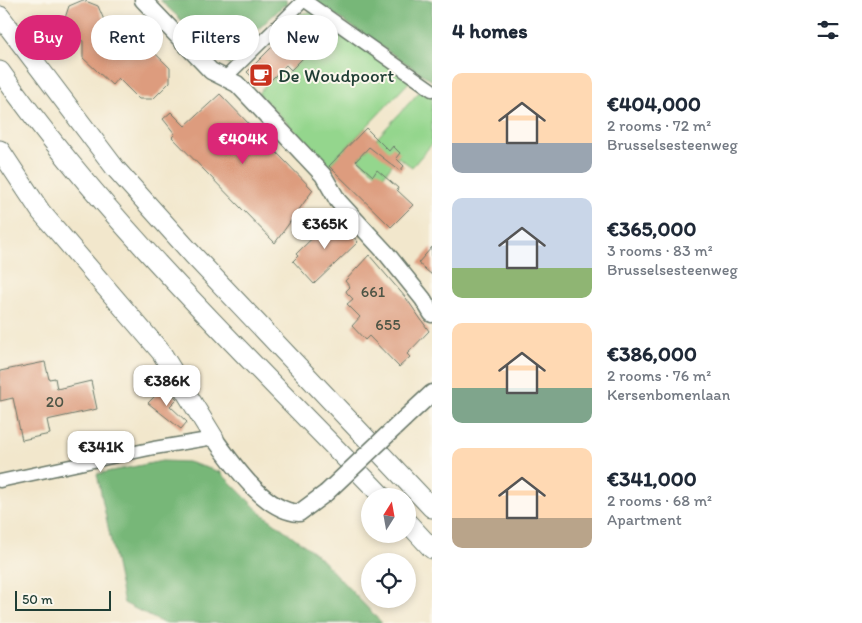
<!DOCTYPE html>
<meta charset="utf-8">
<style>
:root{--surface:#fff;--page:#f6f6f7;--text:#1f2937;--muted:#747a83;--accent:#db2777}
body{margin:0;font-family:Itim,sans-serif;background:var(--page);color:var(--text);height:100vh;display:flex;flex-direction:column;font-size:19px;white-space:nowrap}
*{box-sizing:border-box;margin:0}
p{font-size:16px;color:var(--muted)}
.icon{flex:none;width:28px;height:28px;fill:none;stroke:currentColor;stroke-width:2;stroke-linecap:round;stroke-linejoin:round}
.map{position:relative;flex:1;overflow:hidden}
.drawer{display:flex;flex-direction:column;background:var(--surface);width:430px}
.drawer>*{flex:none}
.top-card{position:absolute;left:15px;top:15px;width:341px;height:45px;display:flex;gap:10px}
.needle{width:32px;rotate:11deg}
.tools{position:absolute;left:361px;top:488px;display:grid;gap:10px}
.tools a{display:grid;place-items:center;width:55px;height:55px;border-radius:50%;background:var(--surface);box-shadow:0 2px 8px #0003;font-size:25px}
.scale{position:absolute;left:15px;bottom:12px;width:96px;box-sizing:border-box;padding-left:5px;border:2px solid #1f3d34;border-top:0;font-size:14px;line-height:18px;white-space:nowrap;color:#1f3d34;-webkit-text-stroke:4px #fbf7ec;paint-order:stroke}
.price{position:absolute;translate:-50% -42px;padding:0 11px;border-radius:10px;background:#fff;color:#222;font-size:16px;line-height:32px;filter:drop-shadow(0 1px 2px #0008)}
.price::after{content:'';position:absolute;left:50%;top:30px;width:15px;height:11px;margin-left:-8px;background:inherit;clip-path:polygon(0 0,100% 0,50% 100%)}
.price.active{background:var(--accent);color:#fff}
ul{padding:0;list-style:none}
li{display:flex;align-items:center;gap:15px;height:125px;padding:0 20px}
li span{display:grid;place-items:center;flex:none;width:140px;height:100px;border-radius:10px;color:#555}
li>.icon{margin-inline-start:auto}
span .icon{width:60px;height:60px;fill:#fffc;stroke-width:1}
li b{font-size:21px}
h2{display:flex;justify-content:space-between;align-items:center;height:60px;padding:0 20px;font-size:21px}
.pill{padding:0 18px;border-radius:22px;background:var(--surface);box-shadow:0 2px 8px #0003;font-size:18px;line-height:45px}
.pill.active{background:var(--accent);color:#fff}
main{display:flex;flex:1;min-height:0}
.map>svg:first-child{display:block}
.green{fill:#94d68d;stroke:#5a8a60}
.forest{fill:#77b778;stroke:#4b7a56}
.building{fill:#dd9c7e}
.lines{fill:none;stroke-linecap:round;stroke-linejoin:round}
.minor-casing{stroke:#697869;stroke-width:15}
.major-casing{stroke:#697869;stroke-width:19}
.highway-casing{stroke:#697869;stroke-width:21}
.minor{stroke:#fff;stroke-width:12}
.major{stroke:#fff;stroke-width:16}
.highway{stroke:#fff;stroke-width:19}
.major-bridge-casing{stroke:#697869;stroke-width:19;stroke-linecap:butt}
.major-bridge{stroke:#fff;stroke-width:16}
.labels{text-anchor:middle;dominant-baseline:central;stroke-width:4;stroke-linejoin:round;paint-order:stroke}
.number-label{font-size:16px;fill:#4e5546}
.poi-label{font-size:19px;fill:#1f3d34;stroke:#fbf7ec;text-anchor:start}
</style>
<main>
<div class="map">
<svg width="432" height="623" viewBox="0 0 432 623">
<rect width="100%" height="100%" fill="#fbf7ec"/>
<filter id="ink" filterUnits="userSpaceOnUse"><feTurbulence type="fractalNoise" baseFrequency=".02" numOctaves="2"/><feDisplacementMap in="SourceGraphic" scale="10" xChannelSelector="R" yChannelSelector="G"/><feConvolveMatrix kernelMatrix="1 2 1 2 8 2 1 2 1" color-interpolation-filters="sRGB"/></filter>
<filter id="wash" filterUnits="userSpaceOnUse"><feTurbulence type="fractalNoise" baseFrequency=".0096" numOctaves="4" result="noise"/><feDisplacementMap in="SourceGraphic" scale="20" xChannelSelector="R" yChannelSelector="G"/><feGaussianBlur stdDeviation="1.12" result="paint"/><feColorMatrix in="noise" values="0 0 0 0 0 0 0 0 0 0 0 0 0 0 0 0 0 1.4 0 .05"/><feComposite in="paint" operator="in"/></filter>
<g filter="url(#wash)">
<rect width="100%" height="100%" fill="#f2e7cc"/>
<!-- green -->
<g class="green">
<polygon points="311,12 410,81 329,166 258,93 281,71 286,75 321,39 303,24 287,41 279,33 299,14"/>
<polygon points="421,90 432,97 432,144 412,167 398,157 382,178 358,159"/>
</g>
<!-- forest -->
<g class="forest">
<polygon points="160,0 286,0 288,7 284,5 238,48 243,53 229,65"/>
<polygon points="313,0 432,0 432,81"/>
<polygon points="162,461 188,462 220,472 261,513 315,553 382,623 163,623 124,603 97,474"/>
</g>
<g id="blocks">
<!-- building -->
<g class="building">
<polygon points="83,0 98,6 104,20 121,20 170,68 170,82 153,99 139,99 118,78 112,85 83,58 83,41 70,35 64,21 69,6"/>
<polygon points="307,38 315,46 291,70 286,65 271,80 266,83 264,81 260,85 247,72 274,45 287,57"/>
<polygon points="220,94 313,190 275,243 172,137 175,134 163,119 171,112 185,126"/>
<polygon points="366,128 389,151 393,146 400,153 396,158 404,166 400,171 369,147 356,161 373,176 377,170 398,188 397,190 413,205 391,227 329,166"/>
<polygon points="336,215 358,242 314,284 293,261 298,256 296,254"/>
<polygon points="432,247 432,275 418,263"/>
<polygon points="369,255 406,298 429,331 407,354 410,357 399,367 369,336 365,340 352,326 360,317 347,304 353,299 347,293 346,291 350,287 345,281"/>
<polygon points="45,362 49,379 55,378 57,389 91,381 97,409 47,420 50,434 22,440 13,398 0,401 0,371"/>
<polygon points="165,386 177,399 170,406 187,422 181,429 148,403"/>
</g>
</g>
</g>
<g filter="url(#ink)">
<use href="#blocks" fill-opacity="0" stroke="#697869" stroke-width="1"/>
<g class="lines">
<!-- minor casing -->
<g class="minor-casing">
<g id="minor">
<polyline points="304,0 432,90"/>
<polyline points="225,78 304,0"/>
<polyline points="0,481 154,448 214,438"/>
</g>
</g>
<!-- major casing -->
<g class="major-casing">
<g id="major">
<polyline points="143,0 211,71 237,84 323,175 338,201 386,253 423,299 432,314"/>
<polyline points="404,419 432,393"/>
<path d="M214 438C233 464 264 511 299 513L326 493"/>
</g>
</g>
<!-- highway casing -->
<g class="highway-casing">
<g id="highway">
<polyline points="0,16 115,168 193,255 432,508"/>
<path d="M0 71C110 226 250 359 382 496"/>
<polyline points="0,150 41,212 161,352 214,438"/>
<polyline points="408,523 432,549"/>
</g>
</g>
<!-- minor -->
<use href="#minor" class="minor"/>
<!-- major -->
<use href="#major" class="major"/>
<!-- highway -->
<use href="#highway" class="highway"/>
<!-- major-bridge casing -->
<g class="major-bridge-casing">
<polyline id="major-bridge" points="326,493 404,419"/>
</g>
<!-- major-bridge -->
<use href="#major-bridge" class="major-bridge"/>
</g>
</g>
<!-- icons -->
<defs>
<g id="cafe-square" transform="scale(1.25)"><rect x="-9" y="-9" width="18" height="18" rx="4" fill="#c8321e" stroke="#fbf7ec"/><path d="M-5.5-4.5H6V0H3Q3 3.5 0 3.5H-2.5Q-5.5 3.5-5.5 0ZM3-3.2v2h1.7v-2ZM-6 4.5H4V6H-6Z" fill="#fff"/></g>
</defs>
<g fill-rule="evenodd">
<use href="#cafe-square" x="261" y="75"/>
</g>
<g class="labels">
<!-- number labels -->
<g class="number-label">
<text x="373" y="291">661</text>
<text x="388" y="324">655</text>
<text x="55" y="401">20</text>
</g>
<!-- poi labels -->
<g class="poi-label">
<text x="278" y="75">De Woudpoort</text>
</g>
</g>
</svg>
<div class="tools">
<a><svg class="needle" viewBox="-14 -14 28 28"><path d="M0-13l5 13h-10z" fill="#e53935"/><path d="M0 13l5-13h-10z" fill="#747a83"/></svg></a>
<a><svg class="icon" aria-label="locate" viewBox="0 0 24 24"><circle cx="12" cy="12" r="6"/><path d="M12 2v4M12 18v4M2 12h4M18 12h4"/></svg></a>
</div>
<div class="scale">50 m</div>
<b class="price active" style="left:243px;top:165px">€404K</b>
<b class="price" style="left:325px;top:250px">€365K</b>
<b class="price" style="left:167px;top:407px">€386K</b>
<b class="price" style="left:101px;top:473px">€341K</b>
<div class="top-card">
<a class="pill active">Buy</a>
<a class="pill">Rent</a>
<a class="pill">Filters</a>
<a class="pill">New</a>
</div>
</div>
<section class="drawer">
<h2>4 homes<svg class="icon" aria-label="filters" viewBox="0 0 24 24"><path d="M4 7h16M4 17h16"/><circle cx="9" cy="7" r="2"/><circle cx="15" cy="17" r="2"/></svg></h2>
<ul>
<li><span style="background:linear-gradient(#ffd9b3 70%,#9aa5b1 0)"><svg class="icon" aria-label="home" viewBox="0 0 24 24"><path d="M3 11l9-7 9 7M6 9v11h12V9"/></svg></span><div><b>€404,000</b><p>2 rooms · 72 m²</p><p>Brusselsesteenweg</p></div></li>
<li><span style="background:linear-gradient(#c9d6e8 70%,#8fb573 0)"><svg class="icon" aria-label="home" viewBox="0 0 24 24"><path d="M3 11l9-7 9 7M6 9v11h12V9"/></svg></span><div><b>€365,000</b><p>3 rooms · 83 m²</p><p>Brusselsesteenweg</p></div></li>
<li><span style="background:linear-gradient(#ffd9b3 65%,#7fa58c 0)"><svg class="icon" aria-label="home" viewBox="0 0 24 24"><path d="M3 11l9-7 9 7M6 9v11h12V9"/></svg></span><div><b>€386,000</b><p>2 rooms · 76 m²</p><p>Kersenbomenlaan</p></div></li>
<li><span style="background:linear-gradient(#ffd9b3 70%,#b9a48a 0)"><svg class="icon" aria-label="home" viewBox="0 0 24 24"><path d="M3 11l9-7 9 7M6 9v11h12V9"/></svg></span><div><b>€341,000</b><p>2 rooms · 68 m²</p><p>Apartment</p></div></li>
</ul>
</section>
</main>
